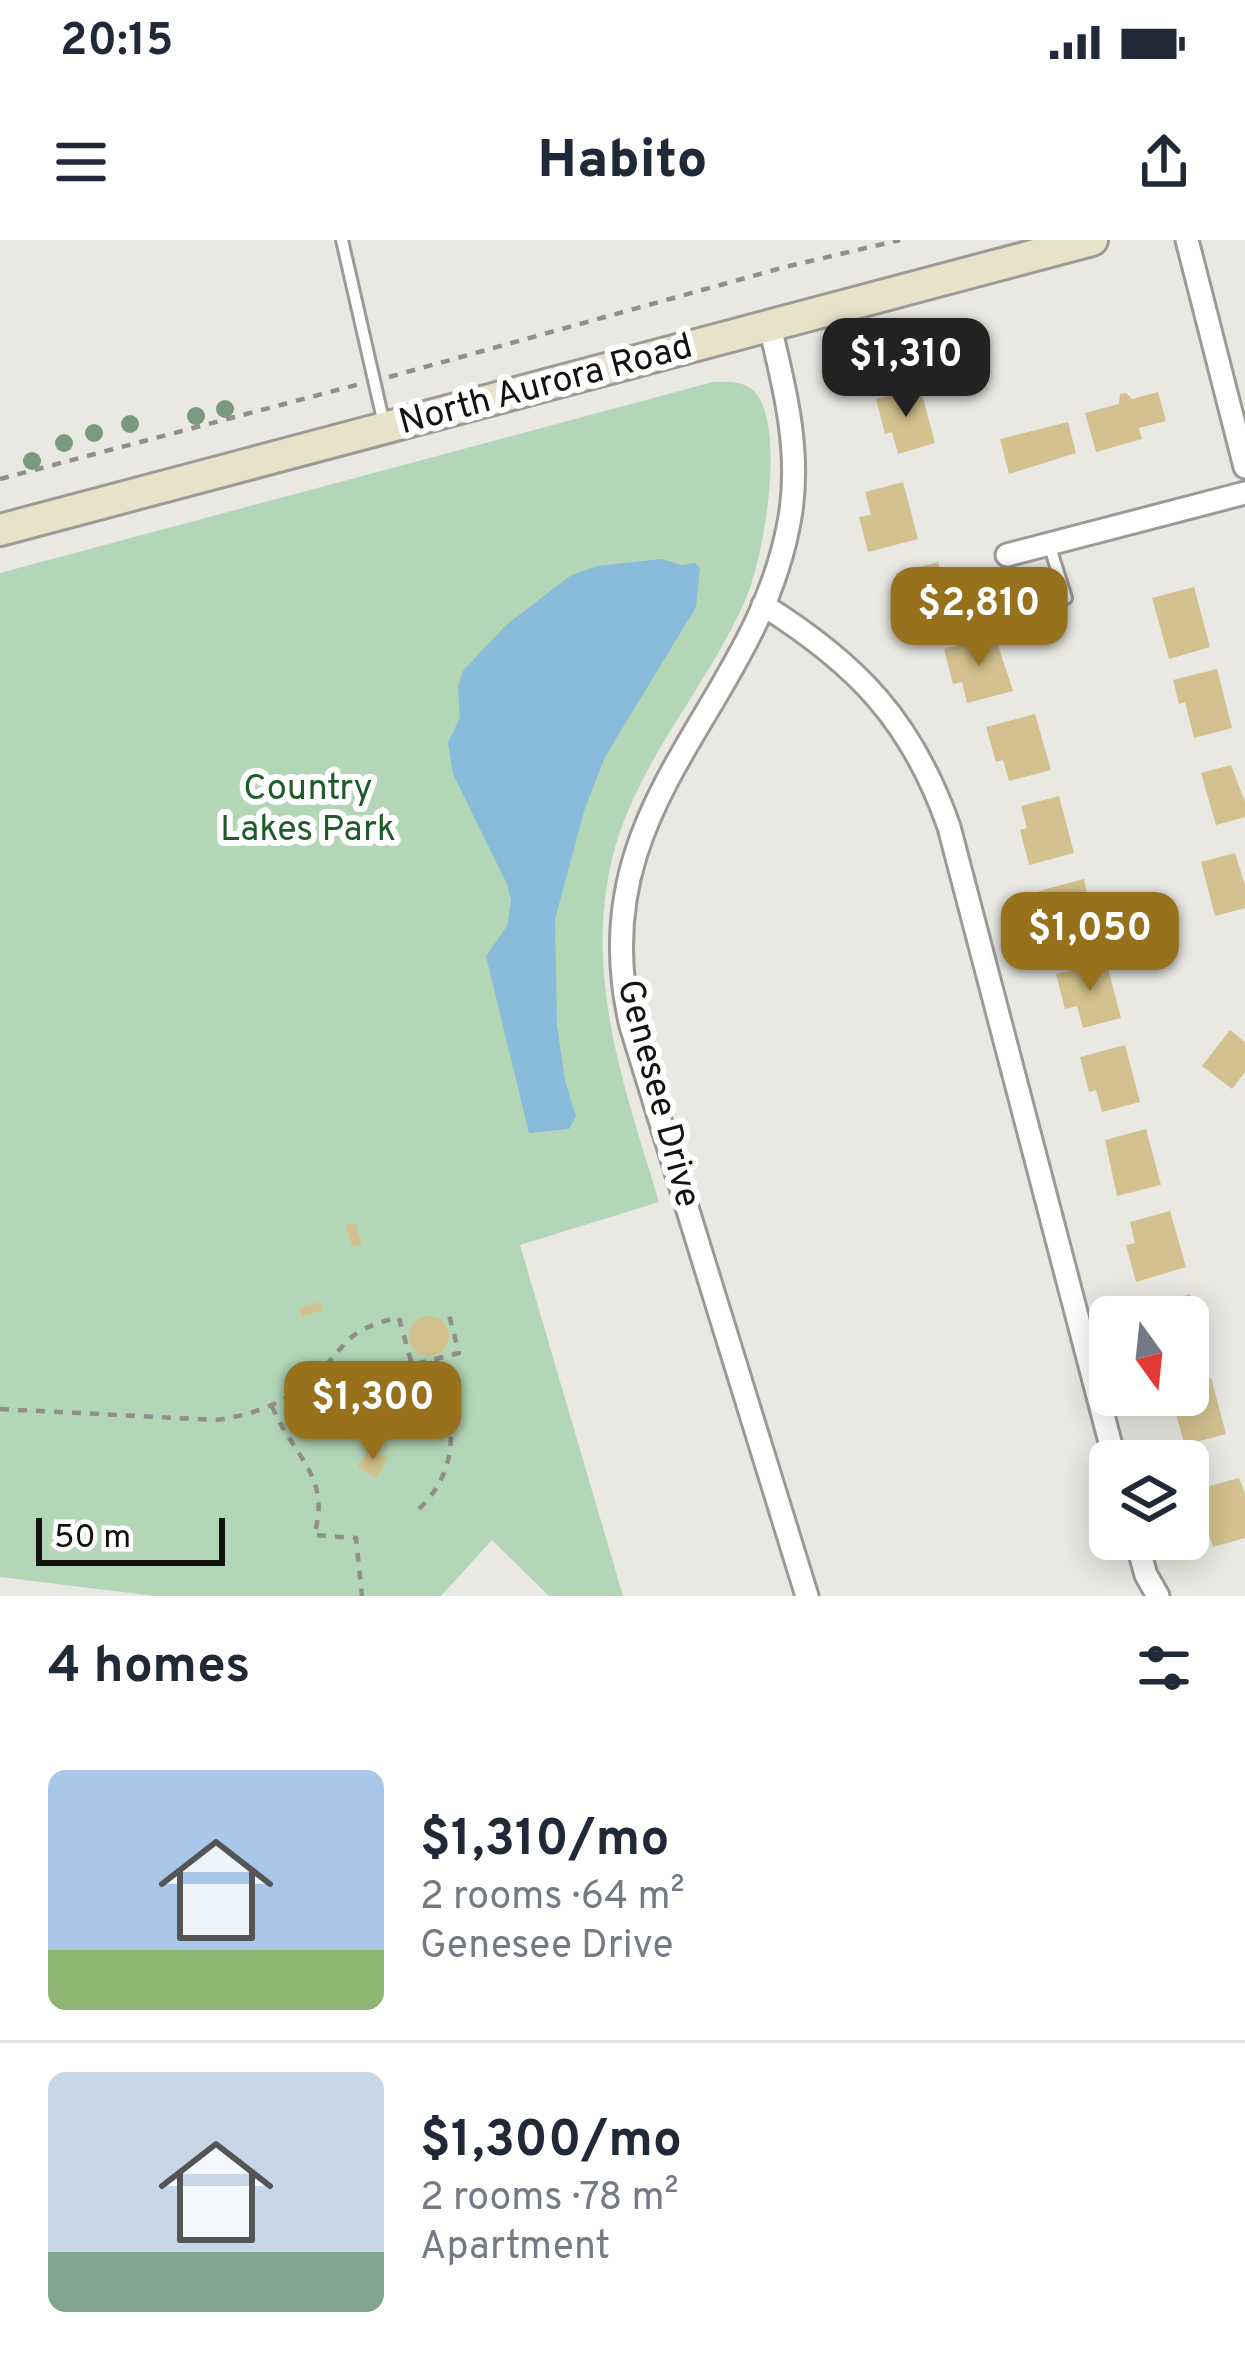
<!DOCTYPE html>
<meta charset="utf-8">
<style>
:root{--surface:#fff;--page:#f2f2f3;--text:#1f2937;--muted:#747a83;--line:#e0e1e3;--accent:#98711d}
body{margin:0;font-family:Overpass,sans-serif;background:var(--page);color:var(--text);height:100vh;display:flex;flex-direction:column;font-size:45px;white-space:nowrap}
*{box-sizing:border-box;margin:0}
p{font-size:39px;color:var(--muted)}
.icon{flex:none;width:66px;height:66px;fill:none;stroke:currentColor;stroke-width:2;stroke-linecap:round;stroke-linejoin:round}
.map{position:relative;height:1356px;overflow:hidden}
.details{display:flex;flex-direction:column;background:var(--surface);flex:1}
.details>*{flex:none}
.needle{width:78px;rotate:165deg}
.controls{position:absolute;left:1089px;top:1056px;display:grid;gap:24px}
.controls a{display:grid;place-items:center;width:120px;height:120px;border-radius:18px;background:var(--surface);box-shadow:0 6px 30px #0003;font-size:60px}
.scale{position:absolute;left:36px;bottom:30px;width:189px;box-sizing:border-box;padding-left:12px;border:6px solid #121210;border-top:0;font-size:33px;line-height:42px;white-space:nowrap;color:#121210;-webkit-text-stroke:9px #fff;paint-order:stroke}
.price{position:absolute;translate:-50% -102px;padding:0 27px;border-radius:24px;background:var(--accent);color:#fff;font-size:39px;line-height:78px;filter:drop-shadow(0 3px 6px #0008)}
.price::after{content:'';position:absolute;left:50%;top:72px;width:36px;height:27px;margin-left:-18px;background:inherit;clip-path:polygon(0 0,100% 0,50% 100%)}
.price.on{background:#222;color:#fff}
ul{padding:0;list-style:none}
li{display:flex;align-items:center;gap:36px;height:300px;padding:0 48px}
li+li{border-top:3px solid var(--line)}
li span{display:grid;place-items:center;flex:none;width:336px;height:240px;border-radius:18px;color:#555}
li>.icon{margin-inline-start:auto}
span .icon{width:144px;height:144px;fill:#fffc;stroke-width:1}
li b{font-size:51px}
h2{display:flex;justify-content:space-between;align-items:center;height:144px;padding:0 48px;font-size:51px}
.status{display:flex;justify-content:space-between;align-items:center;height:84px;padding:0 60px;background:var(--surface);direction:ltr}
.status svg{height:33px;fill:currentColor}
header{display:flex;justify-content:space-between;align-items:center;height:156px;padding:0 48px;background:var(--surface);font-size:54px;font-weight:800}
.map>svg:first-child{display:block}
.green{fill:#b3d6b6}
.water{fill:#89bbda}
.building{fill:#d3c28f}
.lines{fill:none;stroke-linecap:round;stroke-linejoin:round}
.lane-casing{stroke:#9b9a96;stroke-width:16}
.street-casing{stroke:#9b9a96;stroke-width:27}
.secondary-casing{stroke:#9b9a96;stroke-width:36}
.path{stroke:#908f8b;stroke-width:4.5;stroke-dasharray:9 9;stroke-linecap:butt}
.lane{stroke:#fff;stroke-width:10}
.street{stroke:#fff;stroke-width:21}
.secondary{stroke:#e8e2cb;stroke-width:30}
.tree{fill:#7a9a7e}
.labels{text-anchor:middle;dominant-baseline:central;stroke-width:12;stroke-linejoin:round;paint-order:stroke}
.street-label{font-size:36px;fill:#121210;stroke:#fff}
.park-label{font-size:36px;fill:#1f5b2b;stroke:#fff}
</style>
<div class="status"><b>20:15</b><svg viewBox="0 0 49 12"><path d="M0 12V9h3v3zM5 12V6h3v6zM10 12V3h3v9zM15 12V0h3v12zM26 1h20v11H26zM47 4h2v5h-2z"/></svg></div>
<header><svg class="icon" aria-label="menu" viewBox="0 0 24 24"><path d="M4 6h16M4 12h16M4 18h16"/></svg>Habito<svg class="icon" aria-label="share" viewBox="0 0 24 24"><path d="M12 15V3M7 8l5-5 5 5M5 13v7h14v-7"/></svg></header>
<div class="map">
<svg width="1245" height="1356" viewBox="0 0 1245 1356">
<rect width="100%" height="100%" fill="#e9e8e3"/>
<!-- green -->
<path class="green" d="M713 142C728 142 744 140 755 152 786 188 764 315 747 356 707 451 628 530 609 633 587 748 626 852 659 962L520 1005 623 1356H549L492 1300 441 1356H155L0 1337V333Z"/>
<!-- water -->
<polygon class="water" points="662,319 681,325 695,323 700,328 696,367 605,517 585,568 555,679 557,785 565,841 576,876 569,889 529,893 486,716 507,686 511,660 507,644 453,534 448,503 460,477 458,447 463,431 506,385 570,336 597,326"/>
<!-- building -->
<g class="building">
<polygon points="920,147 935,203 898,214 892,192 885,194 876,159"/>
<polygon points="1158,152 1166,181 1139,188 1142,199 1096,212 1085,173 1119,164 1120,154 1126,153 1132,159"/>
<polygon points="1068,182 1076,213 1009,234 1000,199"/>
<polygon points="903,242 918,299 868,312 859,277 871,275 865,252"/>
<polygon points="938,322 952,379 908,390 896,333"/>
<polygon points="1194,347 1210,407 1169,419 1152,358"/>
<polygon points="995,396 1013,451 967,463 962,442 953,444 944,409"/>
<polygon points="1217,429 1232,488 1194,498 1185,462 1179,464 1173,440"/>
<polygon points="1035,474 1051,530 1009,541 1003,520 996,522 986,487"/>
<polygon points="1231,525 1245,562 1245,577 1216,585 1201,533"/>
<polygon points="1059,556 1074,613 1029,625 1020,590 1027,588 1021,566"/>
<polygon points="1235,613 1245,645 1245,668 1215,676 1201,622"/>
<polygon points="1084,639 1096,697 1052,709 1039,651"/>
<polygon points="1106,721 1121,778 1083,788 1077,766 1065,769 1056,734"/>
<polygon points="1230,790 1245,802 1245,832 1232,849 1202,826"/>
<polygon points="1125,805 1140,862 1102,872 1096,850 1089,852 1080,817"/>
<polygon points="1146,889 1161,945 1117,956 1105,900"/>
<polygon points="1170,971 1186,1027 1136,1042 1126,1005 1135,1003 1130,982"/>
<polygon points="355,983 362,1004 352,1007 346,985"/>
<polygon points="1190,1054 1209,1110 1188,1115 1188,1077 1149,1077 1146,1065"/>
<polygon points="321,1062 323,1070 302,1077 299,1068"/>
<circle cx="429" cy="1096" r="20"/>
<polygon points="1211,1138 1226,1194 1185,1205 1170,1155 1188,1155 1188,1144"/>
<polygon points="369,1208 388,1218 377,1238 358,1227"/>
<polygon points="1239,1238 1245,1254 1245,1298 1213,1307 1195,1250"/>
</g>
<g class="lines">
<!-- lane casing -->
<g class="lane-casing">
<g id="lane">
<polyline points="342,0 384,184"/>
<polyline points="1049,304 1066,358"/>
</g>
</g>
<!-- street casing -->
<g class="street-casing">
<g id="street">
<polyline points="1187,0 1245,227"/>
<path d="M770 87C785 149 801 212 790 277 758 469 578 562 631 786L807 1356"/>
<polyline points="1007,315 1245,253"/>
<path d="M763 365C857 424 912 481 949 587L1115 1221"/>
<polyline points="1136,1299 1146,1335 1158,1356"/>
</g>
</g>
<!-- secondary casing -->
<g class="secondary-casing">
<polyline id="secondary" points="0,290 1092,0"/>
</g>
<!-- path -->
<g class="path">
<polyline points="389,137 785,27 900,0"/>
<polyline points="0,239 360,144"/>
<polyline points="399,1078 412,1125 459,1113 448,1071"/>
<path d="M272 1166C293 1217 332 1236 314 1295L356 1298 362 1356"/>
<path d="M0 1169 216 1180C254 1175 289 1162 318 1134 349 1102 345 1092 392 1079"/>
<path d="M419 1269C465 1224 452 1173 437 1118"/>
</g>
<!-- lane -->
<use href="#lane" class="lane"/>
<!-- street -->
<use href="#street" class="street"/>
<!-- secondary -->
<use href="#secondary" class="secondary"/>
</g>
<!-- trees -->
<g class="tree">
<circle cx="225" cy="169" r="9"/>
<circle cx="196" cy="176" r="9"/>
<circle cx="130" cy="184" r="9"/>
<circle cx="94" cy="193" r="9"/>
<circle cx="64" cy="203" r="9"/>
<circle cx="32" cy="221" r="9"/>
</g>
<g class="labels">
<!-- street labels -->
<g class="street-label">
<text transform="translate(546 146) rotate(-15)">North Aurora Road</text>
<text transform="translate(657 854) rotate(75)">Genesee Drive</text>
</g>
<!-- park labels -->
<g class="park-label">
<text x="308" y="550">Country<tspan x="308" dy="41">Lakes Park</tspan></text>
</g>
</g>
</svg>
<div class="controls">
<a><svg class="needle" viewBox="-14 -14 28 28"><path d="M0-13l5 13h-10z" fill="#e53935"/><path d="M0 13l5-13h-10z" fill="#747a83"/></svg></a>
<a><svg class="icon" aria-label="layers" viewBox="0 0 24 24"><path d="M12 4l9 5-9 5-9-5zM3 14l9 5 9-5"/></svg></a>
</div>
<div class="scale">50 m</div>
<b class="price on" style="left:906px;top:180px">$1,310</b>
<b class="price" style="left:979px;top:429px">$2,810</b>
<b class="price" style="left:1090px;top:754px">$1,050</b>
<b class="price" style="left:373px;top:1223px">$1,300</b>
</div>
<section class="details">
<h2>4 homes<svg class="icon" aria-label="filters" viewBox="0 0 24 24"><path d="M4 7h16M4 17h16"/><circle cx="9" cy="7" r="2"/><circle cx="15" cy="17" r="2"/></svg></h2>
<ul>
<li><span style="background:linear-gradient(#a9c7e8 75%,#8fb573 0)"><svg class="icon" aria-label="home" viewBox="0 0 24 24"><path d="M3 11l9-7 9 7M6 9v11h12V9"/></svg></span><div><b>$1,310/mo</b><p>2 rooms · 64 m²</p><p>Genesee Drive</p></div></li>
<li><span style="background:linear-gradient(#c9d6e8 75%,#7fa58c 0)"><svg class="icon" aria-label="home" viewBox="0 0 24 24"><path d="M3 11l9-7 9 7M6 9v11h12V9"/></svg></span><div><b>$1,300/mo</b><p>2 rooms · 78 m²</p><p>Apartment</p></div></li>
</ul>
</section>
